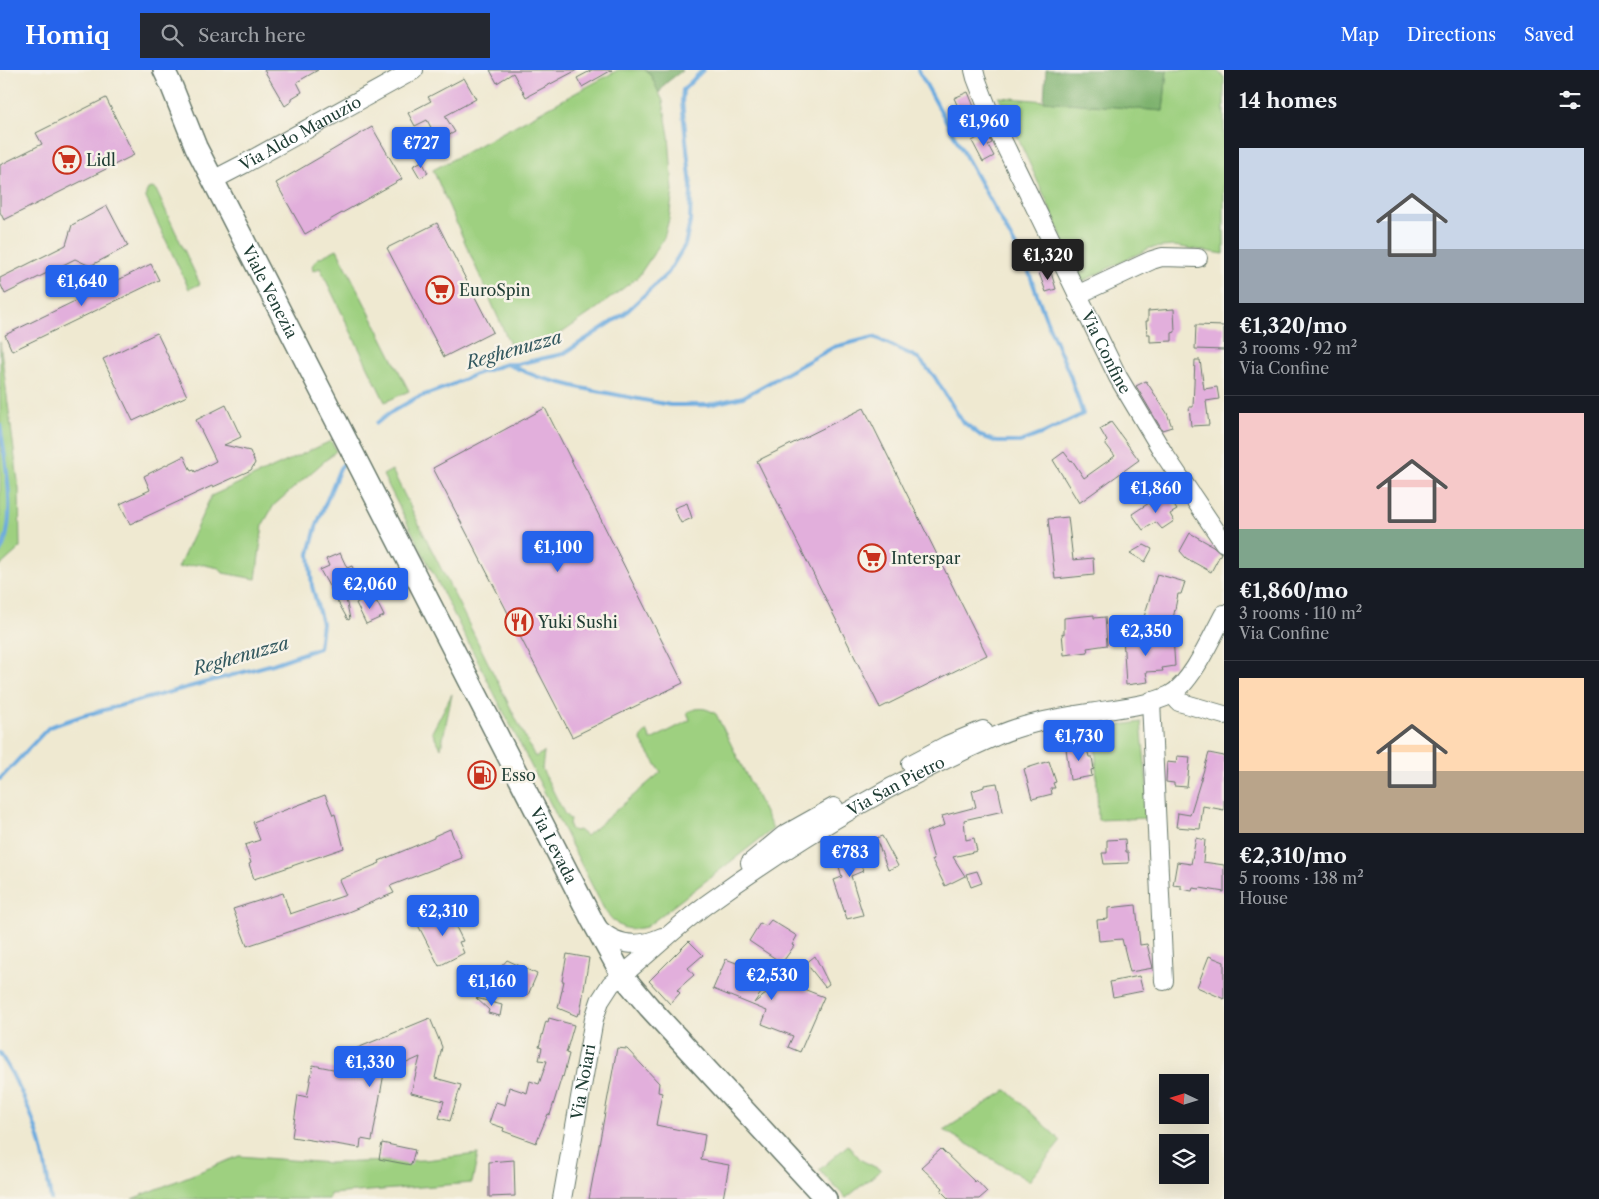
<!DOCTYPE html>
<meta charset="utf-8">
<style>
:root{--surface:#171b24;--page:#242831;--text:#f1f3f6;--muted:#9ea1a6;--line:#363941;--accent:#2563eb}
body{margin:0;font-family:"Libre Caslon Text",serif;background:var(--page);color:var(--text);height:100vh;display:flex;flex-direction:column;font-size:19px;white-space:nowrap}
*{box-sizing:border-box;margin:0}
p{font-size:16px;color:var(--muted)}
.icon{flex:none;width:28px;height:28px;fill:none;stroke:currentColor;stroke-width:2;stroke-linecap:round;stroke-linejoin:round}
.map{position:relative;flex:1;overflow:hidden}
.sheet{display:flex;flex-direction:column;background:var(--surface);width:375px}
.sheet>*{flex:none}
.needle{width:32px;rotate:274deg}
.tools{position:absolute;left:1159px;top:1004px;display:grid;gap:10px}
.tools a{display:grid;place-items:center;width:50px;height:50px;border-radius:0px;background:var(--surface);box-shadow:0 5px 20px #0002;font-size:25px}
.price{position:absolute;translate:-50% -42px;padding:0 11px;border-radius:5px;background:var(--accent);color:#fff;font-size:16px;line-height:32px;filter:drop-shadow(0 1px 2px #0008)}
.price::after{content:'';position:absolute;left:50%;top:30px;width:15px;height:11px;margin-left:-8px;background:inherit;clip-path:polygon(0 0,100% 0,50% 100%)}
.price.on{background:#222;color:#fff}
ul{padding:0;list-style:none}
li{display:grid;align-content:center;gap:10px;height:265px;padding:0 15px}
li+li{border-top:1px solid var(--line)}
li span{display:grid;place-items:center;height:155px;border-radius:0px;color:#555}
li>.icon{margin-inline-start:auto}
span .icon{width:90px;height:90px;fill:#fffc;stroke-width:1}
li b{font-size:21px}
h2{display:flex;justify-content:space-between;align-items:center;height:60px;padding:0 15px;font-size:21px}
header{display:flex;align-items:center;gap:30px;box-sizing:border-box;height:70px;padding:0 25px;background:var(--accent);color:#fff}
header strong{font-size:24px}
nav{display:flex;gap:28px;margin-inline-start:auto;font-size:18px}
.search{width:350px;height:45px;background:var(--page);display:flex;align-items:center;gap:12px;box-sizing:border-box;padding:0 18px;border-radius:0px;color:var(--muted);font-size:19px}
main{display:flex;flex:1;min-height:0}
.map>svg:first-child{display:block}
.green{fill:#9ed080;stroke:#5e865a}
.forest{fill:#7eb26e;stroke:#4e7851}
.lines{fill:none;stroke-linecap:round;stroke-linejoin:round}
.stream{stroke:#6cabdf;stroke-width:4}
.building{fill:#e2afdc}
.minor-casing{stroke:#68796b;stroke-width:20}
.major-casing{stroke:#68796b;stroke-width:24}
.minor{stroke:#fff;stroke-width:18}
.major{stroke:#fff;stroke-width:21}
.labels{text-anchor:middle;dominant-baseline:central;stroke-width:5;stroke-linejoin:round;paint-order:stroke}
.street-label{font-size:16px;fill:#1f3d34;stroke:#f7f3e8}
.poi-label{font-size:16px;fill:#1f3d34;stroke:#f7f3e8;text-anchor:start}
.water-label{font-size:18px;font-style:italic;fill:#32585f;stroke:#f7f3e8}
</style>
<header>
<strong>Homiq</strong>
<div class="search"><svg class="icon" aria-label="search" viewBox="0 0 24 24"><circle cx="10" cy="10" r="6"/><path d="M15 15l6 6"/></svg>Search here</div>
<nav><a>Map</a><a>Directions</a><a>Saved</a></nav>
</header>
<main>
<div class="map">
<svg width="1224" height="1129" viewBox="0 0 1224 1129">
<rect width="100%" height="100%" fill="#f7f3e8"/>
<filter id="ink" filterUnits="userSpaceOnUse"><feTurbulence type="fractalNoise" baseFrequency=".02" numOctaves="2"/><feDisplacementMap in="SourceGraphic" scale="10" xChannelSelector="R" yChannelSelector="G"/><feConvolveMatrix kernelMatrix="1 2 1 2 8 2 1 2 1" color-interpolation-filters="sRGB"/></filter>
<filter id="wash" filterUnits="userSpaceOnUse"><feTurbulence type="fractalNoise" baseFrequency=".0096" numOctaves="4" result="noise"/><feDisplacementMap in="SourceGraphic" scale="20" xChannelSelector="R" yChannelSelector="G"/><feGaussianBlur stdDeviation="1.12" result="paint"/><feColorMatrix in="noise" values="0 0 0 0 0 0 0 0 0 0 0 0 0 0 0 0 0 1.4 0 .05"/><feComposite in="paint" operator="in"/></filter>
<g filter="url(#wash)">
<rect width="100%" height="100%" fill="#efe9d1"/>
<!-- green -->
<g class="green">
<polygon points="618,0 645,0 650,4 663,31 669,66 673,121 669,149 664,168 638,207 592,242 563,262 539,274 512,279 433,100"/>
<polygon points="1167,0 1216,0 1224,7 1224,184 1174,176 1150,178 1081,212 1044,125 999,27 1163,41"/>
<polygon points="152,118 156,120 200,214 189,219 146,128 146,123 148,119"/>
<polygon points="337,179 409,321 385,332 320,198 313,201 312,196 317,189"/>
<polygon points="0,272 19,419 20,478 0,496"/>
<polygon points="331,371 336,381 274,435 263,454 256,509 223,503 219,498 200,494 178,498 211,426"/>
<path d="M392 400 535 687 544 682 542 699 564 743 570 750 569 754 570 759 575 761 579 760 586 766 661 702 641 671 642 666 647 661 651 670 690 650 687 642C699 637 705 637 716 644L773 759 646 857C624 862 618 857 605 841L383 405Z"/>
<polygon points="452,624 441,678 432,662"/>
<polygon points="1141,652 1150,748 1098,750 1095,659"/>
<polygon points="1007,1020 1061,1071 1029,1111 944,1060"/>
<polygon points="848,1075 861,1090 881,1100 846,1128 819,1100"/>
<polygon points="478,1084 472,1113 330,1124 329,1129 132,1129 239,1086 329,1093 425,1090"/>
</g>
<!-- forest -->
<g class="forest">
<polygon points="645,0 683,0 666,13 659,23 650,4"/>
<polygon points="1046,0 1167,0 1163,41 1044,31"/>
</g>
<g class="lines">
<!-- stream -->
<g class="stream">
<polyline points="506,294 538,307 581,318 670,335 708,335 743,327 834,277 874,267 918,288 934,306 962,351 981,366 997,372 1020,372 1044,363 1083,344 1070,305 1046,249 1027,197 918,0"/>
<polyline points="377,353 388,344 416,328 447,317 478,303 506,294 517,294 563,284 624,244 668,203 685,175 690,152 691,117 682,32 683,20 703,0"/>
<path d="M0 355C5 388 18 453 0 482"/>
<polyline points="0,709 49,657 82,646 273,594 319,578 322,553 312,516 309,484 316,457 340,398 347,390"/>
<path d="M0 983C16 1009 30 1038 39 1068 45 1087 47 1109 51 1129"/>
</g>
</g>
<g id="blocks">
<!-- building -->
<g class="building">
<polygon points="264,0 318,0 297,12 302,22 292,28 292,31 285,36"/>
<polygon points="490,0 577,0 526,27 513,3 497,13"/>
<polygon points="592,0 612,0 582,17 577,8"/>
<polygon points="464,8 476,29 445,46 455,62 438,71 427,50 415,56 408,43 431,31 428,27"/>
<polygon points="968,22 975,39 965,42 962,35 958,37 954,28"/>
<polygon points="106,28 134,85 4,150 0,142 0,95 42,74 36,63"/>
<polygon points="372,57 402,109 305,164 276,113"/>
<polygon points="987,63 992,73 988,75 994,86 983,92 972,71"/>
<polygon points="422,91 428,103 420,108 413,96"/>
<polygon points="107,136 128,176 90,196 75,189 5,224 0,213 0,208 66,175 72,155"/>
<polygon points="437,153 493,262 444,287 387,178"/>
<polygon points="151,194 159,210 12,281 5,265"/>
<polygon points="1050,199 1056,219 1046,222 1039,203"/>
<polygon points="1174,239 1175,262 1172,263 1172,271 1150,272 1150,264 1147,264 1146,251 1148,251 1148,241"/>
<polygon points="1196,255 1224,256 1224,280 1195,279"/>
<polygon points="157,263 187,326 133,351 103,289"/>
<polygon points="1195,290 1200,290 1204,319 1217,317 1219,329 1206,331 1209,355 1191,356 1189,337 1193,337"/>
<polygon points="1146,311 1167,343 1172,357 1162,360 1136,316"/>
<polygon points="226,335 241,367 224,375 250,381 255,393 251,400 213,417 212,416 130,454 120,434 150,420 144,406 184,386 191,401 194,400 195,402 216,391 196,350"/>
<polygon points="545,338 683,613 572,667 433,398"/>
<polygon points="864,338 987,585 880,638 757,391"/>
<polygon points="1111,352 1139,390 1079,433 1053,390 1064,382 1071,391 1072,390 1084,408 1115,386 1105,373 1107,371 1100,359"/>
<polygon points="1168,426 1177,440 1170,444 1174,451 1162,459 1156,452 1143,460 1132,444 1149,433 1151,436"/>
<polygon points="687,433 692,448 681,453 674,438"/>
<polygon points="1068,447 1073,490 1093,488 1094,505 1055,509 1048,449"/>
<polygon points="1190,463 1213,476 1221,483 1211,502 1186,488 1180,481"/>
<polygon points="1144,475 1152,479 1145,492 1130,483"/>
<polygon points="340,483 347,498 352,496 357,507 343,514 350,549 348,550 320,500 329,496 326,489"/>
<polygon points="1157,504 1185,512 1181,524 1178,524 1172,554 1144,547"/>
<polygon points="370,526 374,534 377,532 384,546 366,554 356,533"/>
<polygon points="1094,545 1094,548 1105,547 1107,575 1087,578 1088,582 1064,585 1062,563 1064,564 1064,548"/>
<polygon points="1142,564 1143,571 1173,567 1175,596 1162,598 1163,601 1146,602 1148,612 1126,615 1123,566"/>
<polygon points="1086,674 1089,687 1092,687 1094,699 1091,700 1092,706 1070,710 1066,678"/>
<polygon points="1209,683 1224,686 1224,740 1203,736 1200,759 1176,757 1178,743 1190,745"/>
<polygon points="1177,686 1190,687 1187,717 1174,716 1174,713 1166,712 1167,692 1176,693"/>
<polygon points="1049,691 1056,712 1053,713 1055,718 1051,718 1052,724 1032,729 1024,699"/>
<polygon points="485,695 491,708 479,714 472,701"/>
<polygon points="997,713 1003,741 964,750 966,770 974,768 977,781 953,787 965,806 945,816 932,790 934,789 926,762 945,755 942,746 976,737 972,721 984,717 984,715"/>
<polygon points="325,725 333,745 335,744 344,778 254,809 249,794 251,793 245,775 260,770 253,752"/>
<polygon points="450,759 462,788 390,816 394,823 348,842 247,876 233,839 283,823 290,844 346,825 339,810 380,793 379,791 434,768 434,766"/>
<polygon points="882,766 898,796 888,800 876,768"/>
<polygon points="1196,768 1205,770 1203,792 1224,795 1224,822 1200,818 1200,819 1193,818 1192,821 1181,819 1181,816 1173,815 1177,792 1191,794"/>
<polygon points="1125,769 1126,782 1128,782 1129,793 1104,794 1102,783 1107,783 1107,770"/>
<polygon points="845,774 849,785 868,776 873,791 861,795 863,801 851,806 863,845 847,849 834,810 842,807 833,776"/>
<polygon points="977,801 982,813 971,817 966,804"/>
<polygon points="1136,835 1140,875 1147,874 1153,898 1130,902 1122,869 1099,871 1097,850 1108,849 1108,838"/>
<polygon points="450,839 456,852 454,853 463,871 459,872 464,883 439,896 418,855"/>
<polygon points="771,850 797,866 792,875 794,876 782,893 749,871 760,853 766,856"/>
<polygon points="689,871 703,885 688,898 694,905 677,920 680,923 670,934 649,911"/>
<polygon points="567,884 589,888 580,944 578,943 577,946 558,938 564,911 562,911"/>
<polygon points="815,886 829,914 825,917 806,893"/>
<polygon points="1209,886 1224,892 1224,929 1197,917"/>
<polygon points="726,889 772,907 754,933 783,911 824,927 800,982 788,977 793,966 762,954 767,941 713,919"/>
<polygon points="507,890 537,904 528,925 491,908"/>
<polygon points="1139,906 1143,921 1113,927 1110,912"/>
<polygon points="476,928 502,935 500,946 488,943 489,940"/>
<polygon points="430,948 442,977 435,1008 461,1015 450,1051 439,1048 444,1031 411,1023 420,987 384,1003 372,1071 361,1069 360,1078 292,1067 298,1025 307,1027 313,995 368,1006 355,979"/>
<polygon points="549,948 574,955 566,983 569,984 563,1007 562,1006 550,1045 548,1044 536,1073 503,1061 504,1058 489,1053 496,1032 505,1035 509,1017 527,1023 530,1011 539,1014 547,991 539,990 542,978 539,977 546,951 548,952"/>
<polygon points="617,978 627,979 659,1013 658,1022 662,1023 656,1055 705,1065 701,1090 729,1095 723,1129 589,1129"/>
<polygon points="382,1073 415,1080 411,1095 379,1089"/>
<polygon points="941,1079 975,1112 976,1110 987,1122 979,1129 949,1129 941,1121 943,1118 921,1097"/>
<polygon points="514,1090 515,1126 489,1127 489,1092"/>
</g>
</g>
</g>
<g filter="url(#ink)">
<use href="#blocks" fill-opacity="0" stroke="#68796b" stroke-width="1"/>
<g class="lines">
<!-- minor casing -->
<g class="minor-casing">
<g id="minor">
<path id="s1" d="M974 0 976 8 991 47 1118 307 1164 384 1224 473"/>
<path id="s2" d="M213 110 244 94 414 0"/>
<polyline points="1077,225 1152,190 1162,187 1198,188"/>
<polyline points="1172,624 1179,632 1224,645"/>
<polyline points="1151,631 1164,911"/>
<polyline points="911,694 947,675 983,660"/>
<polyline points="750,793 784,765 834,737"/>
<path d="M597 857C615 876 638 878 662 867"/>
<path id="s3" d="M562 1129 594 949 600 931 611 914C644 889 673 859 707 834 795 770 894 711 994 667 1028 651 1071 646 1108 640 1128 637 1151 634 1170 625 1192 613 1212 566 1224 544"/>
</g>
</g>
<!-- major casing -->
<g class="major-casing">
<g id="major">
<path id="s4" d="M164 0 172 17 196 77 592 850 622 905 649 937 826 1129"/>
</g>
</g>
<!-- minor -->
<use href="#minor" class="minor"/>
<!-- major -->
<use href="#major" class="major"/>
</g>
</g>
<!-- icons -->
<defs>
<g id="supermarket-ring" transform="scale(1.4375)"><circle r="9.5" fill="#f7f3e8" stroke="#c8321e" stroke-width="1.5"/><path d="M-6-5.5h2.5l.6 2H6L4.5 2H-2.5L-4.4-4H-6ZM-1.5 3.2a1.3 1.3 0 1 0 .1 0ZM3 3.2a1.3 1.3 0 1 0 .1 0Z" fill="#c8321e"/></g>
<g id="restaurant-ring" transform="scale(1.4375)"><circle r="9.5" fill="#f7f3e8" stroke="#c8321e" stroke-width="1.5"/><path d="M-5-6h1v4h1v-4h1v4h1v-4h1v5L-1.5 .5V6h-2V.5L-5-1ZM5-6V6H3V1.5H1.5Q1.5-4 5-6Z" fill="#c8321e"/></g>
<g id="fuel-ring" transform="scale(1.4375)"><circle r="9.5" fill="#f7f3e8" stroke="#c8321e" stroke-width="1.5"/><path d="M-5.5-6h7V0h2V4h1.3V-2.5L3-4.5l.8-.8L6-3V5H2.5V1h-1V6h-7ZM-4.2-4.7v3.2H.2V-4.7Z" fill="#c8321e"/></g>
</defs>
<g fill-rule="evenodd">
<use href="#supermarket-ring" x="67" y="90"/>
<use href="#supermarket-ring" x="440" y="220"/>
<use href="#supermarket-ring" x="872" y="488"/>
<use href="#restaurant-ring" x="519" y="552"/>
<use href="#fuel-ring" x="482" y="705"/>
</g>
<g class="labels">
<!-- street labels -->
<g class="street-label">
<text stroke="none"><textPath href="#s2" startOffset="99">Via Aldo Manuzio</textPath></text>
<text stroke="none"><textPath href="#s4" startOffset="246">Viale Venezia</textPath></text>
<text stroke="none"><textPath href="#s1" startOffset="312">Via Confine</textPath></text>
<text stroke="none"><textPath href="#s3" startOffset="570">Via San Pietro</textPath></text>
<text stroke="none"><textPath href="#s4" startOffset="868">Via Levada</textPath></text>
<text stroke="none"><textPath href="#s3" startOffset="119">Via Noiari</textPath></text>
</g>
<!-- poi labels -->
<g class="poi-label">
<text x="86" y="90">Lidl</text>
<text x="459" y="220">EuroSpin</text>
<text x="891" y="488">Interspar</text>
<text x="538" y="552">Yuki Sushi</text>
<text x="501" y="705">Esso</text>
</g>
<!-- water labels -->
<g class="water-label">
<text transform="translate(514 280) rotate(-16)">Reghenuzza</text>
<text transform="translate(241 586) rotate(-16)">Reghenuzza</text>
</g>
</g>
</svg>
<div class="tools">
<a><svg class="needle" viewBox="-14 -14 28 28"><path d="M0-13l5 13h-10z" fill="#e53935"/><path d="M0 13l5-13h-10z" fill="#9ea1a6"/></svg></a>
<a><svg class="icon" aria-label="layers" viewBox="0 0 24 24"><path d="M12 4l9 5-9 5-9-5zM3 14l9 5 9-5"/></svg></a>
</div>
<b class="price" style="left:984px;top:77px">€1,960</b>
<b class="price" style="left:421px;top:99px">€727</b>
<b class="price on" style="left:1048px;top:211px">€1,320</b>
<b class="price" style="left:82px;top:237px">€1,640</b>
<b class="price" style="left:1156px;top:444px">€1,860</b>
<b class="price" style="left:558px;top:503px">€1,100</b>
<b class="price" style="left:370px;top:540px">€2,060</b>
<b class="price" style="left:1146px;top:587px">€2,350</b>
<b class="price" style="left:1079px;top:692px">€1,730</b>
<b class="price" style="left:850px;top:808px">€783</b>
<b class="price" style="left:443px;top:867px">€2,310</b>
<b class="price" style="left:772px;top:931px">€2,530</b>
<b class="price" style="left:492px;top:937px">€1,160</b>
<b class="price" style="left:370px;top:1018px">€1,330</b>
</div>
<section class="sheet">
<h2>14 homes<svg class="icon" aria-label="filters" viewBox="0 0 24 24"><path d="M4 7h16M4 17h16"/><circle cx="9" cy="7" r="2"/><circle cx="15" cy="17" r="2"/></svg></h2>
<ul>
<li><span style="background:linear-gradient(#c9d6e8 65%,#9aa5b1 0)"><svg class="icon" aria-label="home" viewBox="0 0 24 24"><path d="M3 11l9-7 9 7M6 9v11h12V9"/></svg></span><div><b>€1,320/mo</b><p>3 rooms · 92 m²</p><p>Via Confine</p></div></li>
<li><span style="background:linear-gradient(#f6c9c9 75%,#7fa58c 0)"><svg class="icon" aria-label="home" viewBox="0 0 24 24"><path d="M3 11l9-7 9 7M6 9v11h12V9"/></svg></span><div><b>€1,860/mo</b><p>3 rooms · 110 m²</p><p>Via Confine</p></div></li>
<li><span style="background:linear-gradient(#ffd9b3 60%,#b9a48a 0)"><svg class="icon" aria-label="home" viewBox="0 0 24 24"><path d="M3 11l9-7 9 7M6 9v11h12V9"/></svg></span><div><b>€2,310/mo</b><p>5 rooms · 138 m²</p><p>House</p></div></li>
</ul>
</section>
</main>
